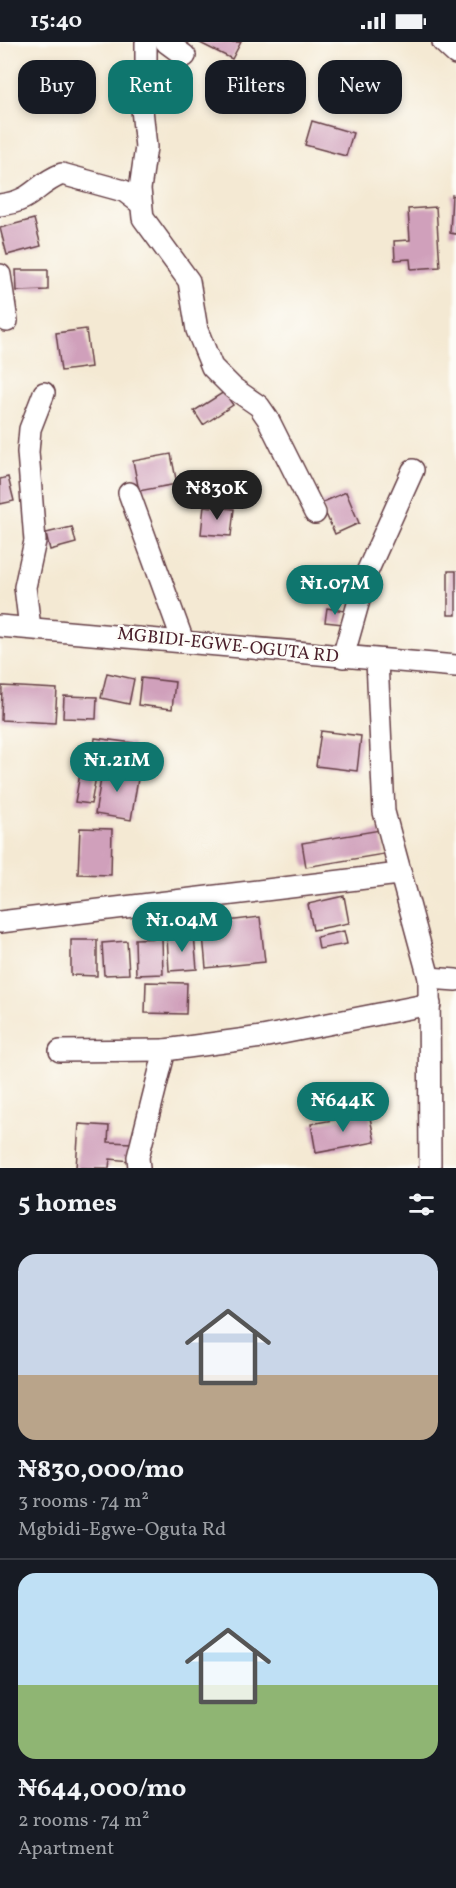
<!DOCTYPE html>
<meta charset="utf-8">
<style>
:root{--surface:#171b24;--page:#20242c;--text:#f1f3f6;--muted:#9ea1a6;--line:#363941;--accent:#0f766e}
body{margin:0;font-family:Vollkorn,serif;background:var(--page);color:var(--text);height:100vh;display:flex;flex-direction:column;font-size:22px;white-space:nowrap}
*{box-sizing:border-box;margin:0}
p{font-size:20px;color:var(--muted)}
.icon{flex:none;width:33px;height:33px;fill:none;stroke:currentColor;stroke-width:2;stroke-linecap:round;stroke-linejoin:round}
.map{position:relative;height:1126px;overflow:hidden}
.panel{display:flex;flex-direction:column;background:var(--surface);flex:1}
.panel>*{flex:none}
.guide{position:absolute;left:18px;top:18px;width:420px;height:54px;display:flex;gap:12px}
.price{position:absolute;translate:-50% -51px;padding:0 14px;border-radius:21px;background:var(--accent);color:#fff;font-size:20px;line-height:39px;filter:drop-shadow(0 2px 3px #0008)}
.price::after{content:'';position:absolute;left:50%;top:36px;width:18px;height:14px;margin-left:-9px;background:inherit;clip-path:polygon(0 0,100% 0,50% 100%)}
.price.active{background:#222;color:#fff}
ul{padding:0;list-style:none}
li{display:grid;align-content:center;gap:12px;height:318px;padding:0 18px}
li+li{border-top:2px solid var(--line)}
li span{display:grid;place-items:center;height:186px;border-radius:18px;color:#555}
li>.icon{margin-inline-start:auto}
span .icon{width:108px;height:108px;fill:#fffc;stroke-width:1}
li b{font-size:26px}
h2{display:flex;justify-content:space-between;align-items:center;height:72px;padding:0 18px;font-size:26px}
.pill{padding:0 21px;border-radius:18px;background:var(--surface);box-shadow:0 3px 9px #0003;font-size:21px;line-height:54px}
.pill.active{background:var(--accent);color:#fff}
.status{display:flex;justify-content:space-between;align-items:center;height:42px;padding:0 30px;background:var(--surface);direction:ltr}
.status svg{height:16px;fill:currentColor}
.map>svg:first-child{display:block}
.building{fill:#d0a0bb}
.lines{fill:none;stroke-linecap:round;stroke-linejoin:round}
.minor-casing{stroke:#643d44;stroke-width:24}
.minor{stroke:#fff;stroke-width:21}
.labels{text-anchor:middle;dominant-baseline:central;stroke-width:4.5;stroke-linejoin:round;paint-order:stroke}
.street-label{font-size:18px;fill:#4a1f2b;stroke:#fdfcf7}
</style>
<div class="status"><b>15:40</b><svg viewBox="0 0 49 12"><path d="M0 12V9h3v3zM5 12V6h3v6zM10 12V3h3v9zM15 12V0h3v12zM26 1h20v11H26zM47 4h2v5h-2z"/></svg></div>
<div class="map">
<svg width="456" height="1126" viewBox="0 0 456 1126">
<rect width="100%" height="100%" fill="#fdfcf7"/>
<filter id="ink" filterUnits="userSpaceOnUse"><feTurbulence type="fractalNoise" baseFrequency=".0167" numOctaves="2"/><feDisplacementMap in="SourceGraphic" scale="12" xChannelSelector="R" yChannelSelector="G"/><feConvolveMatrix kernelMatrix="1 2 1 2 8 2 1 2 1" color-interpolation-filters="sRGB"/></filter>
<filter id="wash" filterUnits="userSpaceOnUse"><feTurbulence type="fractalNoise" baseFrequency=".008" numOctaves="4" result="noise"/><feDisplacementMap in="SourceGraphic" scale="24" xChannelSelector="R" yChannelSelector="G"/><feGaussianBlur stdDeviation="1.35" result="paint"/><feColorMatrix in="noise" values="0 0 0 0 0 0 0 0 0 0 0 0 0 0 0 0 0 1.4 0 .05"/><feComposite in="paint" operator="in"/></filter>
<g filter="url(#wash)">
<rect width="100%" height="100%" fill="#f4e9d3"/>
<g id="blocks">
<!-- building -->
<g class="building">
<polygon points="198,0 241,0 232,17"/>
<polygon points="312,79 353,91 346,114 305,103"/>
<polygon points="452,153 456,154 456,192 450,191"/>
<polygon points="436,165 440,225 411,227 410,217 395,218 394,199 410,198 408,167"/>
<polygon points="34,177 41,204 7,213 0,186"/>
<polygon points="16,228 48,228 48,248 17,249"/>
<polygon points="86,287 91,325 61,329 56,291"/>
<polygon points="224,350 233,363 203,383 194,369"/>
<polygon points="171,412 177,442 139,449 133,419"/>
<polygon points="8,435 14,459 0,462 0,437"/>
<polygon points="346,450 359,481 335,492 321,461"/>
<polygon points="204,464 234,467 231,494 201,492"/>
<polygon points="72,485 76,501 50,508 46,491"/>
<rect x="448" y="529" width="8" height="44"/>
<polygon points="327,566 345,569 343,582 325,580"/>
<polygon points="107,631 134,637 129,662 101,656"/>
<polygon points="141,636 175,640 172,667 138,663"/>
<polygon points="2,644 57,647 55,681 1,678"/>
<polygon points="64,654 97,655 96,677 63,676"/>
<polygon points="321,689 361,694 357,729 316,724"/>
<polygon points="95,696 133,701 131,720 93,715"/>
<polygon points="103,725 139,731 131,778 95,772"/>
<polygon points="81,726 97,729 91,762 75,760"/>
<polygon points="80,786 112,787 111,833 78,832"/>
<polygon points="380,788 384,812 306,825 302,801"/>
<polygon points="344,854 349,881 313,888 308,862"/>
<polygon points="260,875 265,920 206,926 202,882"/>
<polygon points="344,889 347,902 319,907 317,895"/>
<polygon points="194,893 197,927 169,929 167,895"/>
<polygon points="162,896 163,932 136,933 135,897"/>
<polygon points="71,898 97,898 97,934 71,933"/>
<polygon points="127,899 129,932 104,933 102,901"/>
<polygon points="146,940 187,941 186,972 145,971"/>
<polygon points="369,1071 375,1100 316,1111 311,1082"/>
<polygon points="79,1082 109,1084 108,1100 132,1101 131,1119 110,1117 109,1126 76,1126"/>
</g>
</g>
</g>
<g filter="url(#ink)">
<use href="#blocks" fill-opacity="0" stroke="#643d44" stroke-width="1.5"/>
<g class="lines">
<!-- minor casing -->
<g class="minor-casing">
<g id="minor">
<polyline points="146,0 146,28 141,58 146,105 140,147 143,176 189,239 197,288 212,325 233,346 259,364 268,377 315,471"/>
<polyline points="166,0 185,14"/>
<polyline points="443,0 456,12"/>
<path d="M0 163C34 159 34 143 62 132L124 149 140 161"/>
<polyline points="0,233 7,279"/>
<polyline points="129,451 183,599"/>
<polyline points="0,584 456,624"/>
<polyline points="30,586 25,545 35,499 28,410 30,387 44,351"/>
<polyline points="343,615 367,530 413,428"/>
<polyline points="377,619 384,770 429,936 430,1126"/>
<polyline points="0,880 399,832"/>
<polyline points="429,936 456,938"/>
<polyline points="60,1009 165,1008"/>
<polyline points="139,1126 138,1115 165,1008 262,995 430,962"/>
</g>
</g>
<!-- minor -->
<use href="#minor" class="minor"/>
</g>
</g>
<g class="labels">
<!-- street labels -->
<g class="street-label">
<text transform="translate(228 604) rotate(6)">MGBIDI-EGWE-OGUTA RD</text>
</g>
</g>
</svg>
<b class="price active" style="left:217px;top:479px">₦830K</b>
<b class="price" style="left:335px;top:574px">₦1.07M</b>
<b class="price" style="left:117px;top:751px">₦1.21M</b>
<b class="price" style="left:182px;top:911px">₦1.04M</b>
<b class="price" style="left:343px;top:1091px">₦644K</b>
<div class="guide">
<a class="pill">Buy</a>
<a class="pill active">Rent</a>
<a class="pill">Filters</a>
<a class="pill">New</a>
</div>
</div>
<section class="panel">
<h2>5 homes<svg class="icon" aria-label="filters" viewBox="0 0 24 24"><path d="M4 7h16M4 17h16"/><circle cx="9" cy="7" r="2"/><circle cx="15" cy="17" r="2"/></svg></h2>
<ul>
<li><span style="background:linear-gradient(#c9d6e8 65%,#b9a48a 0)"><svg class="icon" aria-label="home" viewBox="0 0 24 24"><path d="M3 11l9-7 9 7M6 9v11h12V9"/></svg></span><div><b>₦830,000/mo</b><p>3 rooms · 74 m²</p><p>Mgbidi-Egwe-Oguta Rd</p></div></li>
<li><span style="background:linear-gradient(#bfe0f5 60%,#8fb573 0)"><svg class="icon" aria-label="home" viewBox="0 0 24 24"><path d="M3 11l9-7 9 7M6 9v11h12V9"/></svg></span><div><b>₦644,000/mo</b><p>2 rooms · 74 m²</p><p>Apartment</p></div></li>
</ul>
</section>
